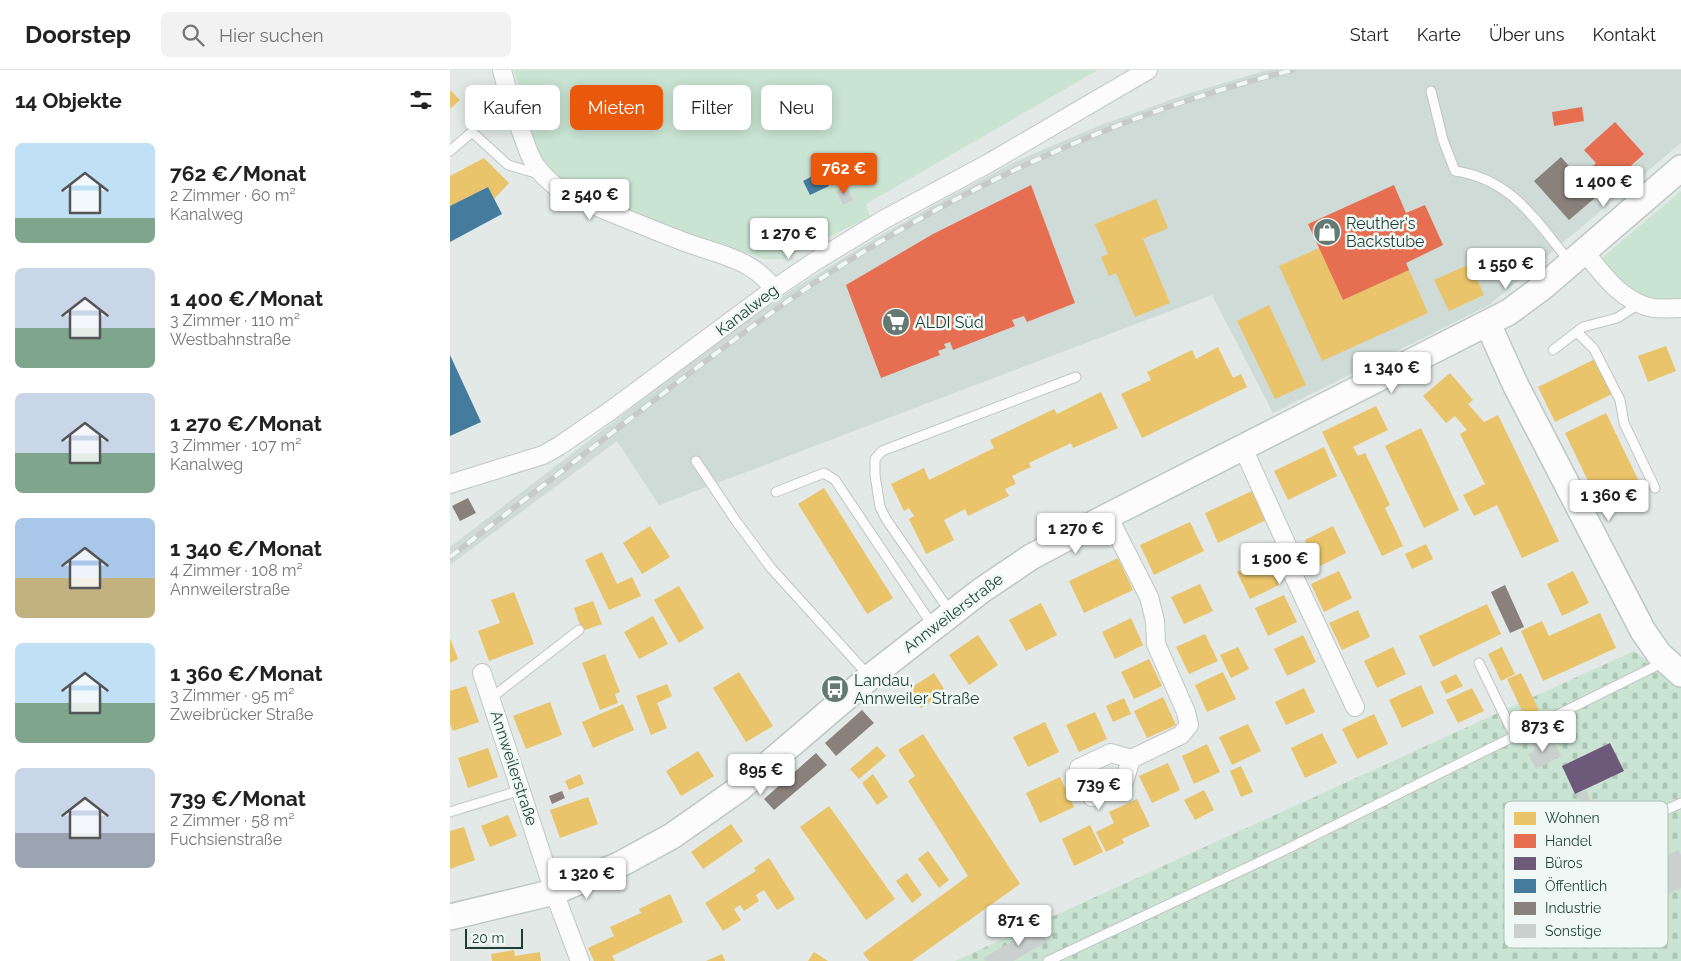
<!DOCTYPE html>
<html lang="de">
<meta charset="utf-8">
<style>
:root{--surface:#fff;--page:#f2f2f2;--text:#222;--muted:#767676;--line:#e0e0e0;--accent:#ea580c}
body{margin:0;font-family:Raleway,sans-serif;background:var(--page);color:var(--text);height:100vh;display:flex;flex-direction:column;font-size:19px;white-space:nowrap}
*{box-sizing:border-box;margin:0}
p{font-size:16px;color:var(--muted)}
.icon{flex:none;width:28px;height:28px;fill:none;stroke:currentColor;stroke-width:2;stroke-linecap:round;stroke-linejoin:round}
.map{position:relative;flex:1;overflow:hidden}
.drawer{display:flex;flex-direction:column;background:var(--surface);width:450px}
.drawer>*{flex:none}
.hud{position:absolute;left:15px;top:15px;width:475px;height:45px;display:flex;gap:10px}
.scale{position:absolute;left:15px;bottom:12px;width:58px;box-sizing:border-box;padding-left:5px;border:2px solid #1e3e35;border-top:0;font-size:14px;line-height:18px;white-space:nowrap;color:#1e3e35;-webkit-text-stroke:4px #eff8f4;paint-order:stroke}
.price{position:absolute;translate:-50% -42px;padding:0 11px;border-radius:5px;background:#fff;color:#222;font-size:16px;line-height:32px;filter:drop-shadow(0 1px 2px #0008)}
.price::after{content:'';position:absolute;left:50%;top:30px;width:15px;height:11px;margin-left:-8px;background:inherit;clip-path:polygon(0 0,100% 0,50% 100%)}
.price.current{background:var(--accent);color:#fff}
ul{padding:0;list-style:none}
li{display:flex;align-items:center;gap:15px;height:125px;padding:0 15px}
li span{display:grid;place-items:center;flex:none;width:140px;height:100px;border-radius:8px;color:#555}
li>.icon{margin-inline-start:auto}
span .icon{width:60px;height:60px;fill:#fffc;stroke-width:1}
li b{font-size:21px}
h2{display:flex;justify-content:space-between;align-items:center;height:60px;padding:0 15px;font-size:21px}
.chip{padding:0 18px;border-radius:8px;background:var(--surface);box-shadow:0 2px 12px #0003;font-size:18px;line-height:45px}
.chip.current{background:var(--accent);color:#fff}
header{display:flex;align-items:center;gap:30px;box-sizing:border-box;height:70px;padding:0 25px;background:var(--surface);border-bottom:1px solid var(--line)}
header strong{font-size:24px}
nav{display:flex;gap:28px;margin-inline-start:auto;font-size:18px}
.search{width:350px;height:45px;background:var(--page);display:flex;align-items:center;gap:12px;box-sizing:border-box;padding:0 18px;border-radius:8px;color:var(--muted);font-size:19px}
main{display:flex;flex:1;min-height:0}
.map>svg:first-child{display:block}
.built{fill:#cfdbd6}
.cemetery{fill:url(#cemetery-stones)}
.green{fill:#c9e4d2}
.homes{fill:#e9c46a}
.shops{fill:#e76f51}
.offices{fill:#6d597a}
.public{fill:#457b9d}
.industry{fill:#8a817c}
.building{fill:#c9d0cd}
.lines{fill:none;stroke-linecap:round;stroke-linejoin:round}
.lane-casing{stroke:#bfc6c3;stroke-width:11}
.street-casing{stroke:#bfc6c3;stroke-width:20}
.secondary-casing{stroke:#bdc7c3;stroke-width:28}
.lane{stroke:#fbfcfb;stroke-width:9}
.street{stroke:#fbfcfb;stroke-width:18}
.secondary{stroke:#fbfcfb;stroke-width:25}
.rail-casing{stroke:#c6cac9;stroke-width:5.5}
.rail{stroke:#eff8f4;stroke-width:4;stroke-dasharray:11;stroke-linecap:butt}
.labels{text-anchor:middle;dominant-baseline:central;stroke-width:5;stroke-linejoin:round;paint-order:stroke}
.poi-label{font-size:16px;fill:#1e3e35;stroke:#eff8f4;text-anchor:start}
.street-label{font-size:16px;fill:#1e3e35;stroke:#eff8f4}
.key{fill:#eff8f4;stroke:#b0c0bb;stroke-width:1}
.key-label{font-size:14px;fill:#1e3e35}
</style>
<header>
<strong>Doorstep</strong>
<div class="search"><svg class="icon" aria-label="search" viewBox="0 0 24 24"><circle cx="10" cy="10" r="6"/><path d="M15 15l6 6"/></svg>Hier suchen</div>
<nav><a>Start</a><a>Karte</a><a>Über uns</a><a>Kontakt</a></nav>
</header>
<main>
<section class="drawer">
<h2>14 Objekte<svg class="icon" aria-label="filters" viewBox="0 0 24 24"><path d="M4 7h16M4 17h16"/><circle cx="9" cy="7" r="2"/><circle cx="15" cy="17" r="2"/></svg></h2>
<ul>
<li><span style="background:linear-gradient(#bfe0f5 75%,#7fa58c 0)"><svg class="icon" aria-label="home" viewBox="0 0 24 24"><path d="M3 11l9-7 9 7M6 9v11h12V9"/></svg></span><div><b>762 €/Monat</b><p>2 Zimmer · 60 m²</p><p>Kanalweg</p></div></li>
<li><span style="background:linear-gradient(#c9d6e8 60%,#7fa58c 0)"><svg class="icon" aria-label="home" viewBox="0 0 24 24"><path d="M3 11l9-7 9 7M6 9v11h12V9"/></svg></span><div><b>1 400 €/Monat</b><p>3 Zimmer · 110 m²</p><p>Westbahnstraße</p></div></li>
<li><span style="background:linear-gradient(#c9d6e8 60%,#7fa58c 0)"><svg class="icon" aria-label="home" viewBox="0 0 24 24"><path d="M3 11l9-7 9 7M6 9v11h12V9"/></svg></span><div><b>1 270 €/Monat</b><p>3 Zimmer · 107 m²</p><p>Kanalweg</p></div></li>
<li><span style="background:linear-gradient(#a9c7e8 60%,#c2b280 0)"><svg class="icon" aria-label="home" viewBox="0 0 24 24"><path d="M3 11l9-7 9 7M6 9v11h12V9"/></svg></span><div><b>1 340 €/Monat</b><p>4 Zimmer · 108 m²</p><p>Annweilerstraße</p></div></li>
<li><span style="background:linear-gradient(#bfe0f5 60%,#7fa58c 0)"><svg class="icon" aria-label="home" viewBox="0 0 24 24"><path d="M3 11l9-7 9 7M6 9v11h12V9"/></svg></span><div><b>1 360 €/Monat</b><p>3 Zimmer · 95 m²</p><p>Zweibrücker Straße</p></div></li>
<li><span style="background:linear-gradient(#c9d6e8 65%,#9aa5b1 0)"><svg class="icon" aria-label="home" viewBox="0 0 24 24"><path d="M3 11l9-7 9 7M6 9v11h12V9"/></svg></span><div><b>739 €/Monat</b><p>2 Zimmer · 58 m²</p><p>Fuchsienstraße</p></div></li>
</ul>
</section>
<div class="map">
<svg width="1231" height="891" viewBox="0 0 1231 891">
<defs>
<pattern id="cemetery-stones" width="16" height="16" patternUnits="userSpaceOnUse" patternTransform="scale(1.25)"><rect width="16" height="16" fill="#c9e4d2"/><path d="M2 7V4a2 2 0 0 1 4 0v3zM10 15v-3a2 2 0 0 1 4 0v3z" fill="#acc5b5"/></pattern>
</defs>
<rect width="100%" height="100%" fill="#e2e9e6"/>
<!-- built -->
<polygon class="built" points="818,0 1231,0 1231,73 1039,235 823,343 762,225 209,435 167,371 0,495 0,477 277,265 339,222 416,174 495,129 569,90 651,55 740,23"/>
<!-- cemetery -->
<polygon class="cemetery" points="1184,581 1231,617 1231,891 505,891"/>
<!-- green -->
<g class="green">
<polygon points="64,0 648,0 416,134 420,147 333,189 315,189 162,138 106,113 88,82"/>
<polygon points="1231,121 1231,232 1195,228 1184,222 1167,207 1152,188"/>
</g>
<!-- homes -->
<g class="homes">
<polygon points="0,20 10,30 0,39"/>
<polygon points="34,88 59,113 44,129 38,117 0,136 0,106"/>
<polygon points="706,129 718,158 693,169 720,233 685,247 666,203 659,206 651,187 658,184 645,154"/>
<polygon points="869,178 893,230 959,200 978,243 872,291 829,196"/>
<polygon points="1020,194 1034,225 999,241 984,210"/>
<polygon points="819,235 856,315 825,329 787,251"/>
<polygon points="1216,276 1226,301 1198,312 1188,286"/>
<polygon points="768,277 783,308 791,304 797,317 692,368 671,324 701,310 697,302 742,280 746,289"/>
<polygon points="1145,289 1162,324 1105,352 1088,317"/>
<polygon points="1000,303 1023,330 1018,334 1034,352 1048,345 1109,471 1072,488 1047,435 1024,446 1013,425 1035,414 1010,364 1017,360 1005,346 996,353 973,326"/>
<polygon points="651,322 668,358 623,378 621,373 579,393 581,397 562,406 566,414 555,419 559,426 518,446 515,439 494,450 504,470 476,484 459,449 464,446 459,438 454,441 441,414 474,398 479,410 544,378 540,370 604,339 607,344"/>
<polygon points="926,336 938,360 903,377 908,386 915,383 940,435 935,438 953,476 932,486 872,362"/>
<polygon points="1156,343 1193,420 1152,440 1115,363"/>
<polygon points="971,358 1009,440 974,458 935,376"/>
<polygon points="874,377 887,406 838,430 824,401"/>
<polygon points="374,418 443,528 417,544 348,434"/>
<polygon points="804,420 818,449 768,473 755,443"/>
<polygon points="740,452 754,481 704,505 690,475"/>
<polygon points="200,456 220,487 192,504 173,473"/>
<polygon points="883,456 896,483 868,497 855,470"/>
<polygon points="976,474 983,489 962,499 955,484"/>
<polygon points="152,482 167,514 182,507 191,526 159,540 135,490"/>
<polygon points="668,488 683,520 634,543 619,511"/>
<polygon points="816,488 829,515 800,529 787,502"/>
<polygon points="889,501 902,528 874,542 861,514"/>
<polygon points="1123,501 1139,533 1112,546 1097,514"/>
<polygon points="750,514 763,541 734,554 721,527"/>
<polygon points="229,516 254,558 229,573 204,530"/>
<polygon points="64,522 84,574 39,591 28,561 50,553 41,530"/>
<polygon points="834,525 847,552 818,566 805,538"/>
<polygon points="143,531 152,554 132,561 124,538"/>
<polygon points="591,533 607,565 576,581 559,550"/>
<polygon points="1037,534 1051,564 983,597 969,566"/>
<polygon points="908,540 920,567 892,580 879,553"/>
<polygon points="1150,543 1166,578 1093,611 1071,561 1092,551 1099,566"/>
<polygon points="203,546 218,574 189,589 174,562"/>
<polygon points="681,548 693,575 665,589 652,562"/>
<polygon points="755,564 768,591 739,604 726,577"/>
<polygon points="528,565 548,595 519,615 499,585"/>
<polygon points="853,565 866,592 837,606 824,579"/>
<polygon points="0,568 8,589 0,593"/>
<polygon points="788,577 799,599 781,608 770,585"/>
<polygon points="943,577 956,604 927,618 914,591"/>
<polygon points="1052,577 1065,604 1051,611 1038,584"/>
<polygon points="155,584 170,622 165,624 168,633 150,640 132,593"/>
<polygon points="699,589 712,616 684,629 671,602"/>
<polygon points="289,602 323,656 296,672 263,618"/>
<polygon points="773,602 786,629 757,642 745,615"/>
<polygon points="484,603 496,622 471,638 459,619"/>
<polygon points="1071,603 1089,640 1075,647 1057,609"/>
<polygon points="1006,604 1013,616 996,624 990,612"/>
<polygon points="217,614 222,626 207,633 217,658 201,665 186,626"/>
<polygon points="971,615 984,643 952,658 939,630"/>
<polygon points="16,616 29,652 3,661 0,654 0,621"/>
<polygon points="854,618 865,642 836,655 825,632"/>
<polygon points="1022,618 1034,641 1008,653 996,630"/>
<polygon points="713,627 726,655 697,668 684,641"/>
<polygon points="674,628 681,644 663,652 656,636"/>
<polygon points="100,632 112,665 76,679 63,646"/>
<polygon points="173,634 184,660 143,678 132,652"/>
<polygon points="645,642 657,669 629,682 616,655"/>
<polygon points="924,644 938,674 907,689 892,659"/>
<polygon points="595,652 609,682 578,697 563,667"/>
<polygon points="798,654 811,681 782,695 769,667"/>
<polygon points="872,663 887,693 855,708 841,678"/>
<polygon points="473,664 570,814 462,891 419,891 413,883 518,806 458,711 465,706 448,680"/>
<polygon points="757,674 770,702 744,714 732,686"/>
<polygon points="427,676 436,686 409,709 400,699"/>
<polygon points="38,678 48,707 18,718 8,688"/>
<polygon points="248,681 264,706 231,726 216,701"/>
<polygon points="718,693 730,720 702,733 689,706"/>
<polygon points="791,696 803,722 791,727 780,701"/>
<polygon points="130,704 134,714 119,720 115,711"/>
<polygon points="423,704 438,727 427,735 412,713"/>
<polygon points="610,707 624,737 590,753 576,723"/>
<polygon points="754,720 764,740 745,750 734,730"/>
<polygon points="138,727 148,754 110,768 100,740"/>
<polygon points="687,729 700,756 672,769 674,773 656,782 646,762 664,753 659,742"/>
<polygon points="379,736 445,829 416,850 350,757"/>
<polygon points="58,745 67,766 40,777 31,756"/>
<polygon points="281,754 293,771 253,799 241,782"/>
<polygon points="640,755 653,782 624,796 612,769"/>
<polygon points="14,757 25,790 0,799 0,761"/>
<polygon points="478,781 499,810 489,818 468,789"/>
<polygon points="319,788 345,829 327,840 314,820 306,825 309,831 294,841 290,835 284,839 291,850 273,861 255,833 306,801 304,798"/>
<polygon points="457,803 472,825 462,833 446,811"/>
<polygon points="220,824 233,852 162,886 165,891 144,891 138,878 164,866 160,857 191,843 189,839"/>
<polygon points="64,880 65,886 90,882 91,891 42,891 41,884"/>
<polygon points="364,882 378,891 358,891"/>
<polygon points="272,884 275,891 256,891"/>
</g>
<!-- shops -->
<g class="shops">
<polygon points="1132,37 1134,51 1104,56 1102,42"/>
<polygon points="1165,52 1194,84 1146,127 1129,108 1146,93 1134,80"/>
<polygon points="581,115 625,233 577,252 574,246 562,250 565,256 503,280 500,272 494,274 496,278 488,281 490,285 431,308 396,215 483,164"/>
<polygon points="944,115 956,143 975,135 993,175 956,193 959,200 893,230 858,154"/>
</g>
<!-- offices -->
<polygon class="offices" points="1160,673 1174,701 1125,724 1112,696"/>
<!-- public -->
<g class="public">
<polygon points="372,101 379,116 360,125 353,111"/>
<polygon points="38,117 52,144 0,172 0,136"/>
<polygon points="0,285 31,352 0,366"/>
</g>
<!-- industry -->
<g class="industry">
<polygon points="1111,87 1146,127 1119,150 1084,111"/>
<polygon points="18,428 26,443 10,451 2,436"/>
<polygon points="1055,515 1074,557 1060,563 1041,522"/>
<polygon points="412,640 424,653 386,686 375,673"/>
<polygon points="366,683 377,695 324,740 314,729"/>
<polygon points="112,721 115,728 102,734 99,726"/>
</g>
<!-- building -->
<g class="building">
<polygon points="396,116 403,130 393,135 386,121"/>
<polygon points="1090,668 1094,675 1103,671 1111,686 1086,699 1078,684 1085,680 1081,673"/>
<polygon points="1136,720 1142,734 1148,731 1159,731 1172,735 1182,747 1186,762 1184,774 1175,787 1157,794 1147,793 1138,789 1130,782 1125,773 1123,759 1129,743 1134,739 1127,724"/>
<polygon points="1228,780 1231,785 1231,818 1181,842 1161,794 1169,790 1176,804"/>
<polygon points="588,856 597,872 563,891 535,891 534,888"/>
</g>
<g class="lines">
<!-- lane casing -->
<g class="lane-casing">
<g id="lane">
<path d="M981 21 993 70 1005 101C1062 109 1086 151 1120 192"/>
<polyline points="0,81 22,62 58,95 89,104"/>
<polyline points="1127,262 1144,279 1170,330 1174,353 1205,418"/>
<polyline points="1103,280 1133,257 1167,248 1189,234"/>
<polyline points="246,391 286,451 321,498 418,605"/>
<polyline points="326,422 374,403 385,410 483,556"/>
<polyline points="501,543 436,449 430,437 425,405 425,389 432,381 626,307"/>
<polyline points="1029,593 1064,665"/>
<polyline points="41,628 129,560"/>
<polyline points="1218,739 1231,733"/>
<polyline points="0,742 71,720"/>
<polyline points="598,891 835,780 1214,592"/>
</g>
</g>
<!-- street casing -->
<g class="street-casing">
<g id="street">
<path d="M52 0 61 34 79 83 85 95 94 106 104 115 116 124C153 139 190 155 227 169 263 184 300 186 324 219"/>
<path d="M1134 181C1153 205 1172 232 1203 238 1212 239 1222 238 1231 238"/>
<polyline points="793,378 840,482 840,498 905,637"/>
<polyline points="0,414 93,385 109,376 160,341 324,219 364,192 433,150 539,93 698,0"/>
<polyline points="658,446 699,527 705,551 706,574 736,642 739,655 731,665 681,689"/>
<polyline points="32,603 104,822 130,891"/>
<polygon points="661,683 681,689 674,712 642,727 629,698"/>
</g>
</g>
<!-- secondary casing -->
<g class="secondary-casing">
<g id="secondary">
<polyline points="1038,254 1066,316 1193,561 1209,584 1231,604"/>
<polyline points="0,847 104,822 169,795 222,766 289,719 420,607 532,520 581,487 658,446 1059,242 1094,216 1231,98"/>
</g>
</g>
<!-- lane -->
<use href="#lane" class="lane"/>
<!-- street -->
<use href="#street" class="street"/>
<!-- secondary -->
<use href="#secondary" class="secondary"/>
<!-- rail casing -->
<g class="rail-casing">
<path id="rail" d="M0 487C70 433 141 379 211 325 270 280 329 235 392 195 530 108 684 39 843 0"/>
</g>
<!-- rail -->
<use href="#rail" class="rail"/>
</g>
<!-- icons -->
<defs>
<g id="shop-disc" transform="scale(1.4375)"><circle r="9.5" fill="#637a73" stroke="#eff8f4"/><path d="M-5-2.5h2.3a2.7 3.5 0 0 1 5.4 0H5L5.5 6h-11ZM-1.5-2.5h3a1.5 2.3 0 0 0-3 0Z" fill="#fff"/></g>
<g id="supermarket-disc" transform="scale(1.4375)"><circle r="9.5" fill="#637a73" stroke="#eff8f4"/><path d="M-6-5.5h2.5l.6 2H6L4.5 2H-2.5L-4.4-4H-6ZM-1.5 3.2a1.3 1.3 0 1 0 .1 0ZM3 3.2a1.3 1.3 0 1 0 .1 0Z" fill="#fff"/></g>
<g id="bus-disc" transform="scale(1.4375)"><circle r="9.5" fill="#637a73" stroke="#eff8f4"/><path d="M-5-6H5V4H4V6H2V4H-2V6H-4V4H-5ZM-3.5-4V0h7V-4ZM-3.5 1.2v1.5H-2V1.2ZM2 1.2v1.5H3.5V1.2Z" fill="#fff"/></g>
</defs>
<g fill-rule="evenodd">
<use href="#shop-disc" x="877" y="162"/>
<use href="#supermarket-disc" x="446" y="252"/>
<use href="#bus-disc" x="385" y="619"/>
</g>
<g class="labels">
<!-- poi labels -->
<g class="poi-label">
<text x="896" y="153">Reuther's<tspan x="896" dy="18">Backstube</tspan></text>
<text x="465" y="252">ALDI Süd</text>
<text x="404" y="610">Landau,<tspan x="404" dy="18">Annweiler Straße</tspan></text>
</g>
<!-- street labels -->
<g class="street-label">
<text transform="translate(297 240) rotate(-37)">Kanalweg</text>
<text transform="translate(503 543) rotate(-37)">Annweilerstraße</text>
<text transform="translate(64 698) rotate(72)">Annweilerstraße</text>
</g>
</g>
<!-- legend -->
<rect x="1054" y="731" width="164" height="147" rx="8" class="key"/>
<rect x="1064" y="742" width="22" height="13" fill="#e9c46a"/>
<rect x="1064" y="764" width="22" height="14" fill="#e76f51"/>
<rect x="1064" y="787" width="22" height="13" fill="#6d597a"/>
<rect x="1064" y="809" width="22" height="14" fill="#457b9d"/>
<rect x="1064" y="832" width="22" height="13" fill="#8a817c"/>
<rect x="1064" y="854" width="22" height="14" fill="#c9d0cd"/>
<g class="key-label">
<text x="1095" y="753">Wohnen</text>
<text x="1095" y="776">Handel</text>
<text x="1095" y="798">Büros</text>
<text x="1095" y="821">Öffentlich</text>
<text x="1095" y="843">Industrie</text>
<text x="1095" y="866">Sonstige</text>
</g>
</svg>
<div class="scale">20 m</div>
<b class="price current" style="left:394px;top:125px">762 €</b>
<b class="price" style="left:1154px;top:138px">1 400 €</b>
<b class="price" style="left:140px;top:151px">2 540 €</b>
<b class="price" style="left:339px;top:190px">1 270 €</b>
<b class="price" style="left:1056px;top:220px">1 550 €</b>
<b class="price" style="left:942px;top:324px">1 340 €</b>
<b class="price" style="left:1159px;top:452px">1 360 €</b>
<b class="price" style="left:626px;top:485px">1 270 €</b>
<b class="price" style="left:830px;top:515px">1 500 €</b>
<b class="price" style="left:1093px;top:683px">873 €</b>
<b class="price" style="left:311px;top:726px">895 €</b>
<b class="price" style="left:649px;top:741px">739 €</b>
<b class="price" style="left:137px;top:830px">1 320 €</b>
<b class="price" style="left:569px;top:877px">871 €</b>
<div class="hud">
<a class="chip">Kaufen</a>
<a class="chip current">Mieten</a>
<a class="chip">Filter</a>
<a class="chip">Neu</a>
</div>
</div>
</main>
